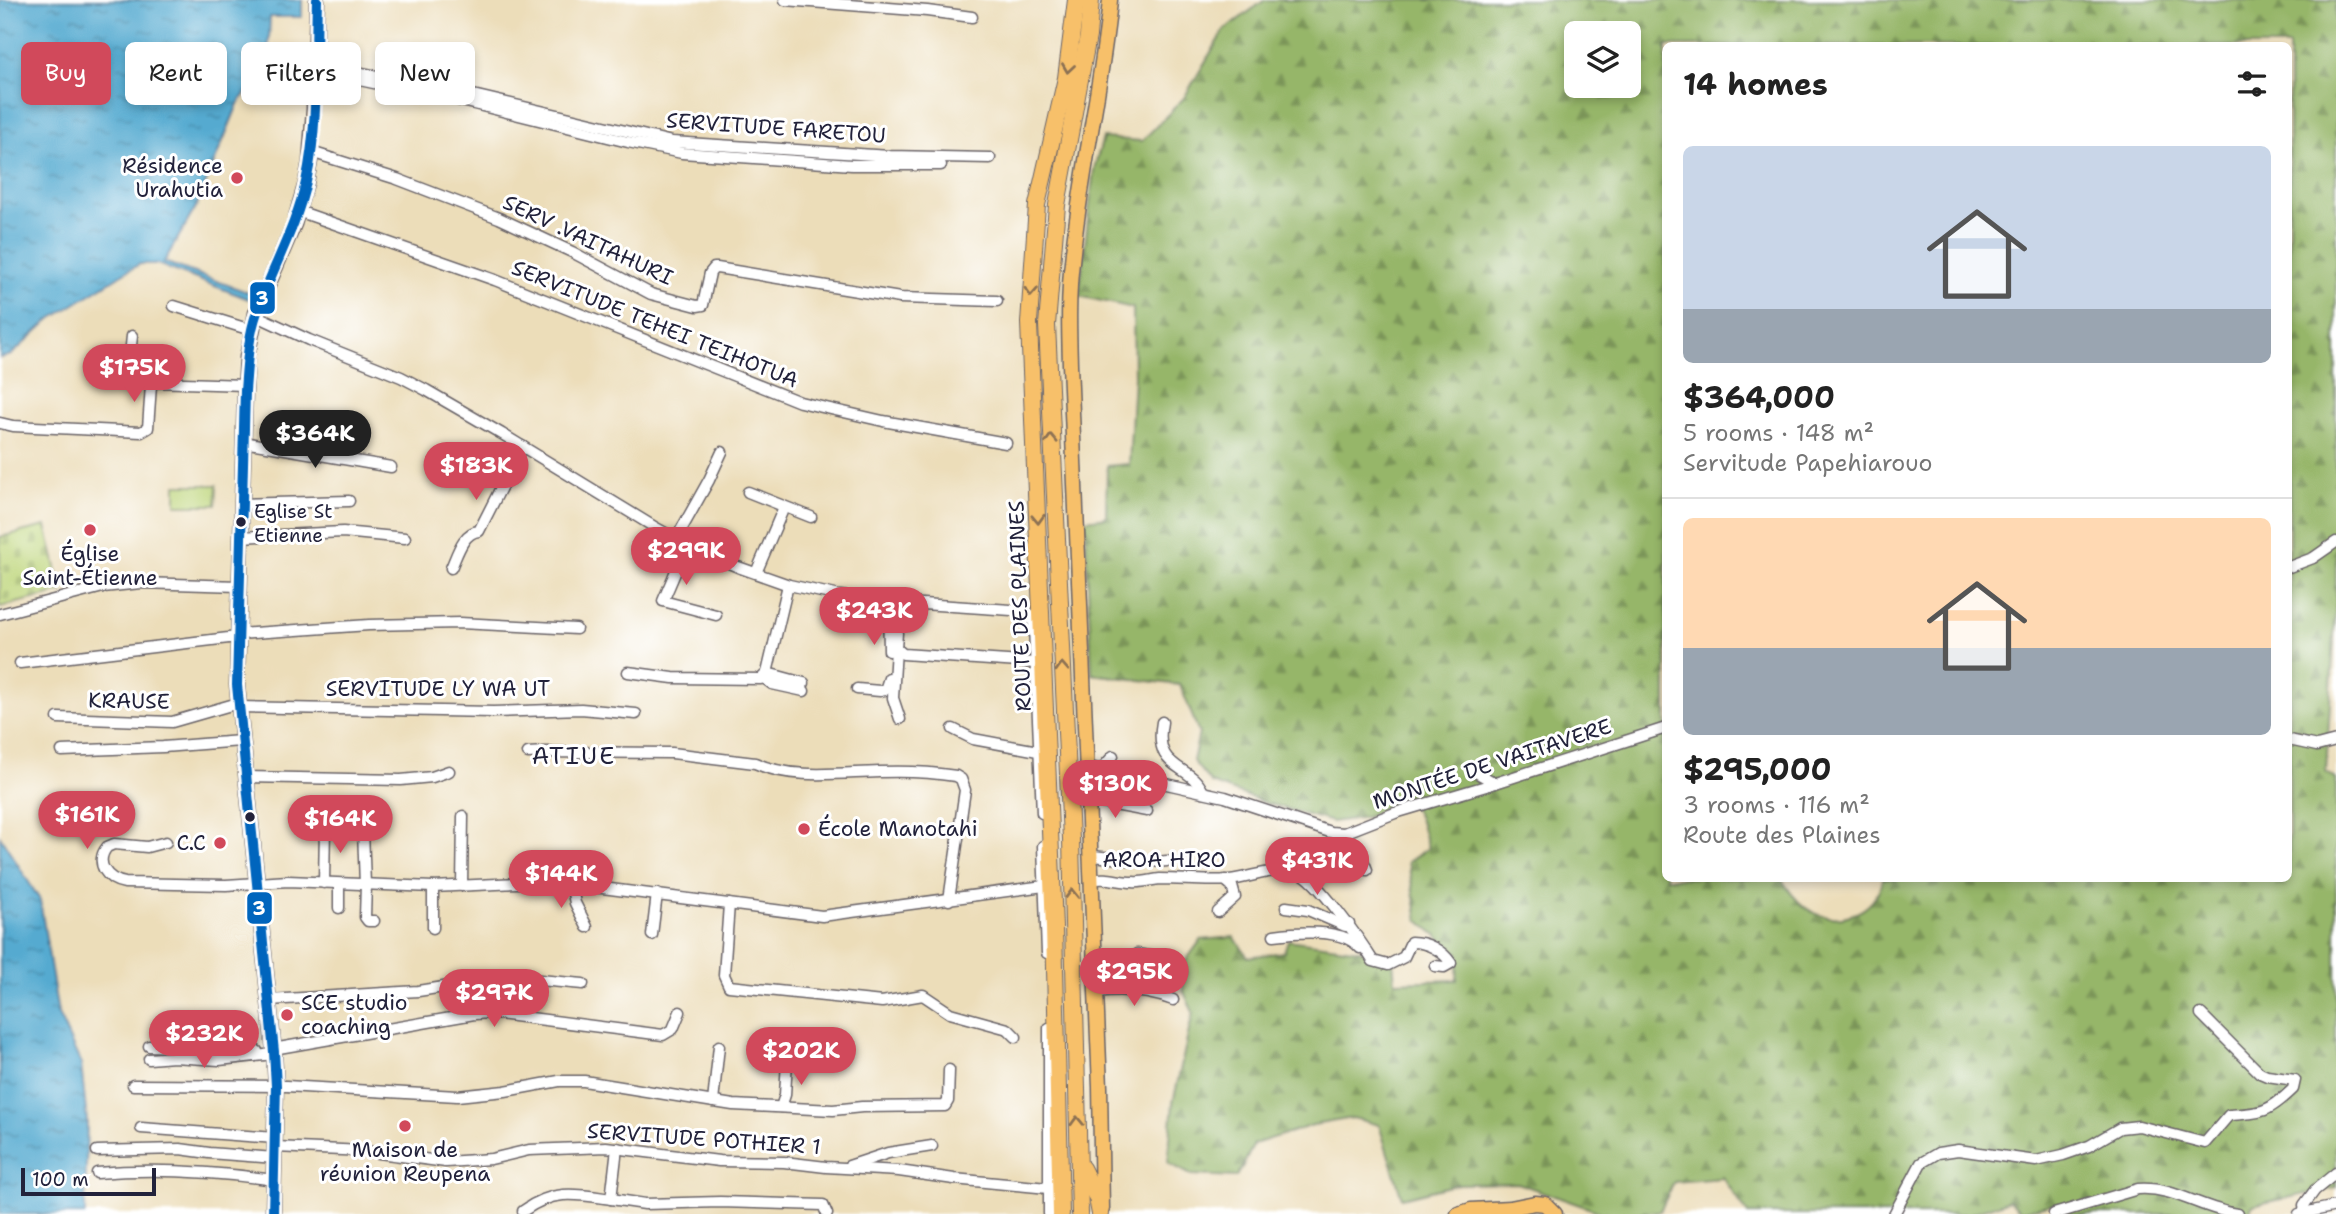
<!DOCTYPE html>
<meta charset="utf-8">
<style>
:root{--surface:#fff;--page:#f6f6f6;--text:#222;--muted:#767676;--line:#e0e0e0;--accent:#d1495b}
body{margin:0;font-family:"Shantell Sans",sans-serif;background:var(--page);color:var(--text);height:100vh;display:flex;flex-direction:column;font-size:26px;white-space:nowrap}
*{box-sizing:border-box;margin:0}
p{font-size:23px;color:var(--muted)}
.icon{flex:none;width:38px;height:38px;fill:none;stroke:currentColor;stroke-width:2;stroke-linecap:round;stroke-linejoin:round}
.map{position:relative;flex:1;overflow:hidden}
.details{position:absolute;left:1662px;top:42px;width:630px;height:840px;display:flex;flex-direction:column;background:var(--surface);border-radius:10px;box-shadow:0 4px 10px #0003}
.details>*{flex:none}
.hud{position:absolute;left:21px;top:42px;width:665px;height:63px;display:flex;gap:14px}
.fabs{position:absolute;left:1564px;top:21px;display:grid;gap:14px}
.fabs a{display:grid;place-items:center;width:77px;height:77px;border-radius:10px;background:var(--surface);box-shadow:0 4px 10px #0003;font-size:35px}
.scale{position:absolute;left:21px;bottom:18px;width:135px;box-sizing:border-box;padding-left:7px;border:4px solid #22223b;border-top:0;font-size:19px;line-height:24px;white-space:nowrap;color:#22223b;-webkit-text-stroke:5px #fff;paint-order:stroke}
.price{position:absolute;translate:-50% -60px;padding:0 16px;border-radius:24px;background:var(--accent);color:#fff;font-size:23px;line-height:46px;filter:drop-shadow(0 2px 4px #0008)}
.price::after{content:'';position:absolute;left:50%;top:42px;width:21px;height:16px;margin-left:-10px;background:inherit;clip-path:polygon(0 0,100% 0,50% 100%)}
.price.selected{background:#222;color:#fff}
ul{padding:0;list-style:none}
li{display:grid;align-content:center;gap:14px;height:371px;padding:0 21px}
li+li{border-top:2px solid var(--line)}
li span{display:grid;place-items:center;height:217px;border-radius:10px;color:#555}
li>.icon{margin-inline-start:auto}
span .icon{width:126px;height:126px;fill:#fffc;stroke-width:1}
li b{font-size:30px}
h2{display:flex;justify-content:space-between;align-items:center;height:84px;padding:0 21px;font-size:30px}
.tag{padding:0 24px;border-radius:10px;background:var(--surface);box-shadow:0 4px 10px #0003;font-size:24px;line-height:63px}
.tag.selected{background:var(--accent);color:#fff}
.map>svg:first-child{display:block}
.grass{fill:#bdd579;stroke:#707c5a;stroke-width:2}
.forest{fill:url(#forest-firs);stroke:#5c6c52;stroke-width:2;fill-rule:evenodd}
.cemetery{fill:url(#cemetery-stones);stroke:#707c5a;stroke-width:2}
.water{fill:url(#water-ripples);stroke:#3b6686;stroke-width:2}
.lines{fill:none;stroke-linecap:round;stroke-linejoin:round}
.minor-casing{stroke:#696367;stroke-width:13}
.major-casing{stroke:#696367;stroke-width:17}
.highway-casing{stroke:#696367;stroke-width:18}
.minor{stroke:#fff;stroke-width:10}
.major{stroke:#f7c06b;stroke-width:14}
.highway{stroke:#f7c06b;stroke-width:16}
.bus-1-casing{stroke:#fff;stroke-width:16}
.bus-1{stroke:#0065bd;stroke-width:10}
.oneway{stroke:#8c7153}
.poi-dot{fill:#d1495b;stroke:#fff;stroke-width:2.5}
.bus-dot{fill:#22223b;stroke:#fff;stroke-width:2.5}
.labels{text-anchor:middle;dominant-baseline:central;stroke-width:6;stroke-linejoin:round;paint-order:stroke}
.bus-label{font-size:19px;fill:#22223b;stroke:#fff;text-anchor:start}
.street-label{font-size:21px;fill:#22223b;stroke:#fff}
.poi-label{font-size:21px;fill:#22223b;stroke:#fff;text-anchor:end}
.quarter-label{font-size:24px;letter-spacing:2px;fill:#22223b;stroke:#fff}
.line-badge{stroke:#fff;stroke-width:2.5}
.badge-label{font-size:19px;text-anchor:middle;font-weight:bold;fill:#fff}
</style>
<div class="map">
<svg width="2336" height="1214" viewBox="0 0 2336 1214">
<defs>
<pattern id="forest-firs" width="22" height="20" patternUnits="userSpaceOnUse" patternTransform="scale(1.75)"><rect width="22" height="20" fill="#96b669"/><path d="M5 1l3.5 6h-7zM16 11l3.5 6h-7z" fill="#7a9458"/></pattern>
<pattern id="cemetery-stones" width="16" height="16" patternUnits="userSpaceOnUse" patternTransform="scale(1.75)"><rect width="16" height="16" fill="#bdd579"/><path d="M2 7V4a2 2 0 0 1 4 0v3zM10 15v-3a2 2 0 0 1 4 0v3z" fill="#a2b76a"/></pattern>
<pattern id="water-ripples" width="26" height="14" patternUnits="userSpaceOnUse" patternTransform="scale(1.75)"><rect width="26" height="14" fill="#54aad0"/><path d="M2 4q2-2 4 0t4 0M15 11q2-2 4 0t4 0" fill="none" stroke="#458aaa"/></pattern>
</defs>
<rect width="100%" height="100%" fill="#fff"/>
<filter id="ink" filterUnits="userSpaceOnUse"><feTurbulence type="fractalNoise" baseFrequency=".0143" numOctaves="2"/><feDisplacementMap in="SourceGraphic" scale="14" xChannelSelector="R" yChannelSelector="G"/><feConvolveMatrix kernelMatrix="1 2 1 2 8 2 1 2 1" color-interpolation-filters="sRGB"/></filter>
<filter id="wash" filterUnits="userSpaceOnUse"><feTurbulence type="fractalNoise" baseFrequency=".00686" numOctaves="4" result="noise"/><feDisplacementMap in="SourceGraphic" scale="28" xChannelSelector="R" yChannelSelector="G"/><feGaussianBlur stdDeviation="1.57" result="paint"/><feColorMatrix in="noise" values="0 0 0 0 0 0 0 0 0 0 0 0 0 0 0 0 0 1.4 0 .05"/><feComposite in="paint" operator="in"/></filter>
<g filter="url(#wash)">
<rect width="100%" height="100%" fill="#ecddb9"/>
<!-- grass -->
<polygon class="grass" points="176,485 217,485 216,505 176,505"/>
<!-- forest -->
<path class="forest" d="M1265 0H2336V602L2326 772 2336 779V1188L2252 1205 2249 1214H2063L2057 1203 2021 1211 2009 1200 1970 1214H1748L1723 1178 1674 1182 1660 1211 1633 1214H1605L1518 1183 1458 1184 1402 1198 1379 1125 1353 1118 1313 1125 1254 1144 1237 1177 1191 1175 1168 1163 1173 1103 1193 1012 1183 990 1184 963 1201 940 1234 937 1248 957 1284 952 1288 940 1359 950 1393 960 1395 982 1457 980 1458 953 1418 920 1408 862 1428 848 1419 818 1407 796 1367 817 1332 822 1266 803 1211 783 1193 761 1199 733 1180 685 1092 674 1085 520 1106 517 1107 466 1129 464 1134 377 1133 308 1079 296 1094 169 1103 138 1142 141 1184 98 1224 30ZM1577 33H1629V86H1577ZM1666 46H2289V878H2052L2048 881 2031 878 1882 879C1877 915 1834 928 1806 908 1795 900 1788 889 1781 878H1666Z"/>
<!-- cemetery -->
<polygon class="cemetery" points="46,526 62,592 0,607 0,537"/>
<!-- water -->
<g class="water">
<polygon points="0,0 302,0 302,17 270,17 268,61 238,104 196,207 164,262 253,294 251,300 157,264 140,264 127,271 48,321 11,355 0,358"/>
<polygon points="0,836 40,900 58,1014 81,1064 87,1121 85,1214 0,1214"/>
</g>
</g>
<g filter="url(#ink)">
<g class="lines">
<!-- minor casing -->
<g class="minor-casing">
<g id="minor">
<polyline points="785,0 927,11 972,17"/>
<polyline points="316,64 473,95 672,142 890,156 990,158"/>
<polyline points="327,73 397,88"/>
<polyline points="454,99 628,142 682,153 852,165 941,165"/>
<polyline points="311,152 397,179 499,218 572,252 651,294 697,306 703,305 710,273 714,268 717,268 900,298 997,301"/>
<polyline points="298,211 495,280 800,402 883,421 1006,443"/>
<polyline points="174,306 251,330"/>
<polyline points="255,315 309,340 401,377 426,390 502,434 656,528 687,545 738,567 789,585 840,596 893,602 1027,611 1032,618 1034,626 1042,813"/>
<path d="M132 336C129 367 126 364 152 383"/>
<polyline points="0,423 13,426 141,432 148,428 151,385 153,382 245,385"/>
<polyline points="243,442 391,467"/>
<polyline points="748,492 811,517"/>
<polyline points="241,504 349,501"/>
<polyline points="240,537 343,532 405,538"/>
<polyline points="676,539 709,480 722,452"/>
<polyline points="687,545 663,601 716,615"/>
<polyline points="2289,567 2313,558 2336,542"/>
<path d="M451 568C457 555 463 532 479 531L522 446"/>
<polyline points="756,573 784,507"/>
<polyline points="888,602 889,651"/>
<polyline points="896,602 898,616 893,698 900,719"/>
<polyline points="0,614 103,587 141,583 239,586"/>
<polyline points="238,634 369,625 460,623 576,629"/>
<polyline points="896,648 903,654 1035,663"/>
<polyline points="20,663 237,637"/>
<polyline points="628,672 673,678 761,679 767,673 788,585"/>
<polyline points="767,673 804,683"/>
<polyline points="764,678 772,684 804,691"/>
<polyline points="857,689 880,691 885,690 889,678"/>
<polyline points="239,707 493,712 581,709 636,714"/>
<polyline points="58,718 172,722 238,703"/>
<path d="M1162 722C1153 772 1190 762 1203 792"/>
<polyline points="953,729 973,739 1038,751"/>
<polyline points="2289,740 2317,746 2336,741"/>
<polyline points="62,751 163,747 241,741"/>
<path d="M528 753 545 752 672 753 755 763C792 780 839 773 879 772 905 771 931 772 956 776L961 779 965 790 949 900"/>
<polyline points="1086,766 1225,797 1330,832 1344,833 1395,813 1486,786 1666,728"/>
<polyline points="1101,770 1113,756"/>
<polyline points="1472,770 1495,783"/>
<polyline points="245,777 401,780 432,777 449,771"/>
<polyline points="1088,800 1147,811"/>
<polyline points="363,830 365,885"/>
<path d="M1334 833C1347 850 1359 847 1367 870"/>
<path d="M166 842 147 847 114 844 107 847C94 863 107 880 125 883L226 885 288 881 433 887 539 882 571 884 822 916 1044 886"/>
<polyline points="1043,846 1047,953"/>
<path d="M1090 856C1116 857 1142 864 1167 861"/>
<path d="M1091 880C1106 876 1119 882 1133 882 1142 883 1151 880 1160 879 1183 879 1206 882 1229 880 1251 878 1276 866 1298 872 1316 877 1362 943 1373 961L1388 965 1404 957 1411 942C1427 942 1442 950 1451 963L1444 967 1435 966"/>
<polyline points="324,883 325,827"/>
<polyline points="366,884 365,917 368,921 374,921"/>
<polyline points="571,884 575,903 587,927"/>
<polyline points="462,886 463,816"/>
<polyline points="729,904 724,975 729,986 882,1002 923,995 950,1013 1008,1029 1016,1037"/>
<polyline points="1286,907 1308,910 1345,926 1349,924"/>
<polyline points="339,908 339,884"/>
<polyline points="1218,912 1235,897 1232,886 1225,880"/>
<polyline points="433,928 433,887"/>
<polyline points="652,935 657,894"/>
<path d="M1274 935C1298 932 1344 928 1360 948"/>
<polyline points="1096,980 1109,975 1137,954 1154,957"/>
<path d="M1097 992C1121 989 1149 991 1173 1000"/>
<polyline points="269,1000 418,991 507,977 583,984"/>
<polyline points="149,1046 257,1051"/>
<polyline points="273,1049 474,1014 491,1013 663,1035 673,1029 680,1012"/>
<polyline points="149,1059 174,1057 219,1060 274,1054"/>
<polyline points="133,1085 286,1086 457,1096 505,1091 559,1081 584,1081 733,1105 833,1110 862,1107 945,1106 948,1101 949,1070"/>
<polyline points="713,1102 719,1046"/>
<polyline points="781,1107 785,1095 787,1061"/>
<polyline points="141,1128 275,1138"/>
<polyline points="275,1147 364,1151 446,1162 491,1159 529,1150 606,1147 719,1161 784,1162 826,1167 899,1171 954,1179 1048,1188"/>
<polyline points="617,1148 611,1199 645,1204 720,1202 823,1205 827,1214"/>
<polyline points="97,1151 180,1149 209,1153 275,1158"/>
<polyline points="849,1166 888,1153 932,1146"/>
<path d="M97 1173C156 1168 216 1172 274 1180"/>
<path d="M523 1211C554 1189 576 1194 611 1199"/>
<polyline points="2305,1213 2304,1205 2315,1190 2336,1173"/>
<polyline points="1049,1214 1049,1028"/>
<path d="M1894 1214 1921 1163 1938 1153 1958 1150 2036 1161 2063 1155 2089 1146 2120 1128 2139 1126 2205 1143 2229 1115C2262 1113 2268 1113 2293 1089L2295 1080 2267 1076 2260 1073 2201 1014"/>
<path d="M2054 1214 2138 1189C2173 1186 2203 1210 2238 1214"/>
<polyline points="2299,1214 2336,1206"/>
</g>
</g>
<!-- major casing -->
<g class="major-casing">
<g id="major">
<path d="M1102 1209 1100 1087 1070 364C1069 330 1068 296 1072 262 1080 174 1102 88 1110 0"/>
<polyline points="273,1214 276,1086 274,1052 237,685 245,391 247,357 256,313 294,224 306,183 310,161 314,109 317,0"/>
<polyline points="1458,1214 1471,1210 1510,1208 1535,1203 1545,1204 1555,1214"/>
</g>
</g>
<!-- highway casing -->
<g class="highway-casing">
<g id="highway">
<polyline points="1082,1168 1097,1198 1100,1214"/>
<polyline points="1061,1214 1054,927 1029,323 1037,205 1066,78 1076,0"/>
<polyline points="1080,1214 1071,839 1047,325 1057,205 1088,36 1091,0"/>
</g>
</g>
<!-- minor -->
<use href="#minor" class="minor"/>
<!-- major -->
<use href="#major" class="major"/>
<!-- highway -->
<use href="#highway" class="highway"/>
<!-- bus-1 casing -->
<g class="bus-1-casing">
<path id="bus-1" d="M273 1214 276 1086 274 1052 237 685 245 391C247 365 248 337 257 312 272 268 296 228 306 182 319 123 315 60 317 0"/>
</g>
<!-- bus-1 -->
<use href="#bus-1" class="bus-1"/>
</g>
<!-- one-way arrows -->
<defs><path id="oneway-chevron" d="M-2-3.5L2.5 0L-2 3.5" fill="none" stroke-width="1.6" stroke-linecap="round" stroke-linejoin="round" transform="scale(1.75)"/></defs>
<g class="oneway">
<use href="#oneway-chevron" transform="translate(1068 68) rotate(98)"/>
<use href="#oneway-chevron" transform="translate(1031 292) rotate(93)"/>
<use href="#oneway-chevron" transform="translate(1051 439) rotate(-92)"/>
<use href="#oneway-chevron" transform="translate(1038 519) rotate(88)"/>
<use href="#oneway-chevron" transform="translate(1062 667) rotate(-93)"/>
<use href="#oneway-chevron" transform="translate(1072 894) rotate(-91)"/>
<use href="#oneway-chevron" transform="translate(1077 1121) rotate(-92)"/>
</g>
</g>
<!-- markers -->
<g class="poi-dot">
<circle cx="237" cy="178" r="7"/>
<circle cx="90" cy="530" r="7"/>
<circle cx="804" cy="829" r="7"/>
<circle cx="220" cy="843" r="7"/>
<circle cx="287" cy="1015" r="7"/>
<circle cx="405" cy="1126" r="7"/>
</g>
<g class="bus-dot">
<circle cx="241" cy="522" r="6"/>
<circle cx="250" cy="817" r="6"/>
</g>
<g class="labels">
<!-- bus labels -->
<g class="bus-label">
<text x="254" y="511">Eglise St<tspan x="254" dy="24">Etienne</tspan></text>
</g>
<!-- street labels -->
<g class="street-label">
<text transform="translate(776 128) rotate(4)">SERVITUDE FARETOU</text>
<text transform="translate(588 240) rotate(25)">SERV .VAITAHURI</text>
<text transform="translate(655 324) rotate(22)">SERVITUDE TEHEI TEIHOTUA</text>
<text transform="translate(1020 606) rotate(-92)">ROUTE DES PLAINES</text>
<text x="438" y="689">SERVITUDE LY WA UT</text>
<text transform="translate(129 701) rotate(1)">KRAUSE</text>
<text transform="translate(1492 764) rotate(-18)">MONTÉE DE VAITAVERE</text>
<text x="1164" y="860">AROA HIRO</text>
<text transform="translate(704 1139) rotate(4)">SERVITUDE POTHIER 1</text>
</g>
<!-- poi labels -->
<g class="poi-label">
<text x="223" y="166">Résidence<tspan x="223" dy="24">Urahutia</tspan></text>
<text x="90" y="554" text-anchor="middle">Église<tspan x="90" dy="24">Saint-Étienne</tspan></text>
<text x="818" y="829" text-anchor="start">École Manotahi</text>
<text x="206" y="843">C.C</text>
<text x="301" y="1003" text-anchor="start">SCE studio<tspan x="301" dy="24">coaching</tspan></text>
<text x="405" y="1150" text-anchor="middle">Maison de<tspan x="405" dy="24">réunion Reupena</tspan></text>
</g>
<!-- quarter labels -->
<g class="quarter-label">
<text x="574" y="756">ATIUE</text>
</g>
</g>
<g class="line-badge">
<rect x="249" y="281" width="27" height="34" rx="7" fill="#0065bd"/>
<rect x="246" y="891" width="27" height="34" rx="7" fill="#0065bd"/>
</g>
<g class="badge-label">
<text x="262" y="305">3</text>
<text x="259" y="915">3</text>
</g>
</svg>
<div class="fabs">
<a><svg class="icon" aria-label="layers" viewBox="0 0 24 24"><path d="M12 4l9 5-9 5-9-5zM3 14l9 5 9-5"/></svg></a>
</div>
<div class="scale">100 m</div>
<b class="price" style="left:134px;top:404px">$175K</b>
<b class="price selected" style="left:315px;top:470px">$364K</b>
<b class="price" style="left:476px;top:502px">$183K</b>
<b class="price" style="left:686px;top:587px">$299K</b>
<b class="price" style="left:874px;top:647px">$243K</b>
<b class="price" style="left:1115px;top:820px">$130K</b>
<b class="price" style="left:87px;top:851px">$161K</b>
<b class="price" style="left:340px;top:855px">$164K</b>
<b class="price" style="left:1317px;top:897px">$431K</b>
<b class="price" style="left:561px;top:910px">$144K</b>
<b class="price" style="left:1134px;top:1008px">$295K</b>
<b class="price" style="left:494px;top:1029px">$297K</b>
<b class="price" style="left:204px;top:1070px">$232K</b>
<b class="price" style="left:801px;top:1087px">$202K</b>
<div class="hud">
<a class="tag selected">Buy</a>
<a class="tag">Rent</a>
<a class="tag">Filters</a>
<a class="tag">New</a>
</div>
<section class="details">
<h2>14 homes<svg class="icon" aria-label="filters" viewBox="0 0 24 24"><path d="M4 7h16M4 17h16"/><circle cx="9" cy="7" r="2"/><circle cx="15" cy="17" r="2"/></svg></h2>
<ul>
<li><span style="background:linear-gradient(#c9d6e8 75%,#9aa5b1 0)"><svg class="icon" aria-label="home" viewBox="0 0 24 24"><path d="M3 11l9-7 9 7M6 9v11h12V9"/></svg></span><div><b>$364,000</b><p>5 rooms · 148 m²</p><p>Servitude Papehiarouo</p></div></li>
<li><span style="background:linear-gradient(#ffd9b3 60%,#9aa5b1 0)"><svg class="icon" aria-label="home" viewBox="0 0 24 24"><path d="M3 11l9-7 9 7M6 9v11h12V9"/></svg></span><div><b>$295,000</b><p>3 rooms · 116 m²</p><p>Route des Plaines</p></div></li>
</ul>
</section>
</div>
